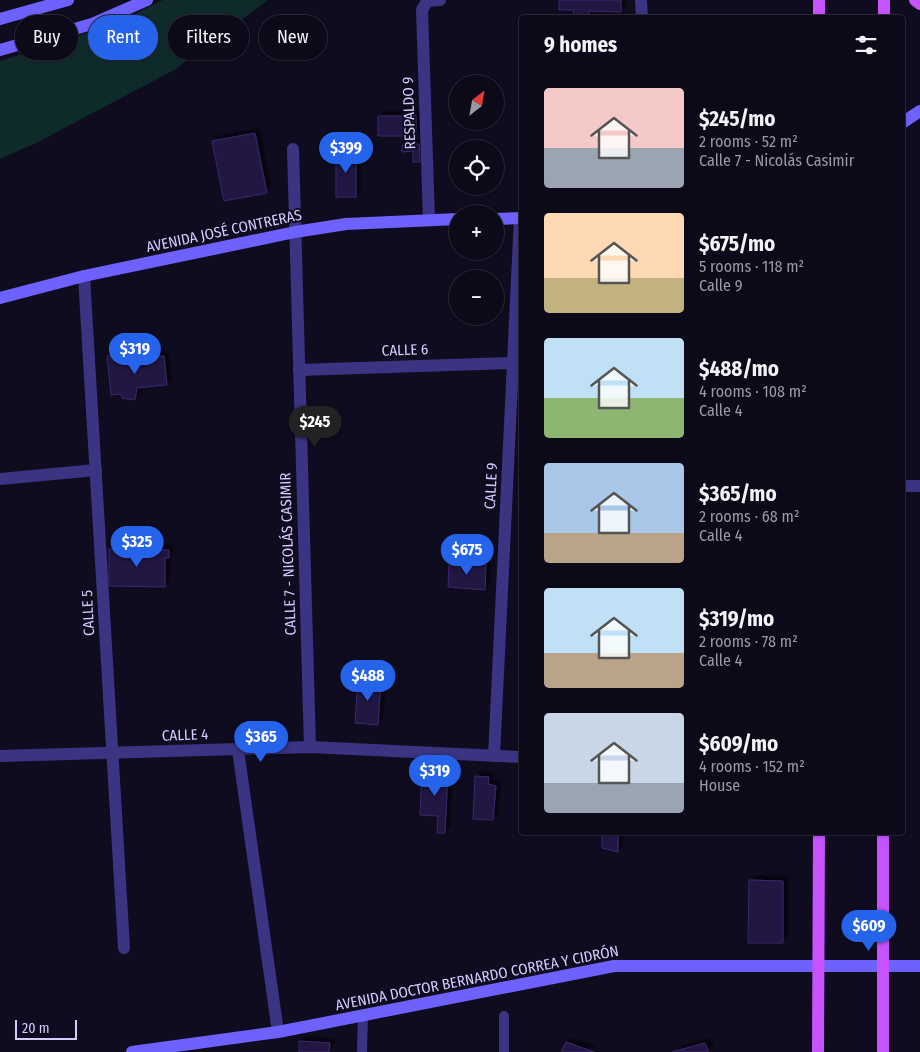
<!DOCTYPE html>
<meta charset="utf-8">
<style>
:root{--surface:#0c0918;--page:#151221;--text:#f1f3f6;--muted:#9a9aa2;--line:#2c2a37;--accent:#2563eb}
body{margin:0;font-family:"Fira Sans Condensed",sans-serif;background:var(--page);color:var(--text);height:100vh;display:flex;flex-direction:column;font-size:19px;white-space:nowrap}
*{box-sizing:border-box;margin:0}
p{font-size:16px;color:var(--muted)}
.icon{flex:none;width:28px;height:28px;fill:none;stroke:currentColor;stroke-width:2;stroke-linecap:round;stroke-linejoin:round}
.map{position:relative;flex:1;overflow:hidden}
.details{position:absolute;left:519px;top:15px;width:386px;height:820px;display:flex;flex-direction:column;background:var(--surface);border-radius:5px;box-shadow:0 1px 4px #0004,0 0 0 1px var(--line)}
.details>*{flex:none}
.hud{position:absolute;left:15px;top:15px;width:429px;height:45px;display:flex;gap:10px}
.needle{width:32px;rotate:31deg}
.tools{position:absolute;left:449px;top:75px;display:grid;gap:10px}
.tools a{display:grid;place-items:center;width:55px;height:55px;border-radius:50%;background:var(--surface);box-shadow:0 1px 4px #0004,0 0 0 1px var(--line);font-size:25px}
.scale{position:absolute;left:15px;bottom:12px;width:62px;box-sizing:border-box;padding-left:5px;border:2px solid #d4cbff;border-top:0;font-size:14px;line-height:18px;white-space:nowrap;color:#d4cbff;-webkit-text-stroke:4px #100c20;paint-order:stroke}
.price{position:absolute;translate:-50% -42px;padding:0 11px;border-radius:18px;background:var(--accent);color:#fff;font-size:16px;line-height:32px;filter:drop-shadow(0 1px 2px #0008)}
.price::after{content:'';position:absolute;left:50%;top:30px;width:15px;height:11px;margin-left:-8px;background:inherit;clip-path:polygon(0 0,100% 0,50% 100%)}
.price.selected{background:#222;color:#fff}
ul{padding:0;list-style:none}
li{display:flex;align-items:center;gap:15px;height:125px;padding:0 25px}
li span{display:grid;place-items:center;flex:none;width:140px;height:100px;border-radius:5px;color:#555}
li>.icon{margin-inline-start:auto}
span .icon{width:60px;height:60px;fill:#fffc;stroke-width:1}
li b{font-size:21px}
h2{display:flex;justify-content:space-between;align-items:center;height:60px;padding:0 25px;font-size:21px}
.chip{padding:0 18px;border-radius:22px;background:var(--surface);box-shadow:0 1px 4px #0004,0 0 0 1px var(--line);font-size:18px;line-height:45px}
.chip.selected{background:var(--accent);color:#fff}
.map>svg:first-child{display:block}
.green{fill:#0f2a2b}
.building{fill:#221742;stroke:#3a286f;filter:url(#shadow)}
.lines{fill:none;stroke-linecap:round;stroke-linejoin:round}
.lane{stroke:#3b3482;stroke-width:10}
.street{stroke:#3b3482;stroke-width:12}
.secondary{stroke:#6e62ff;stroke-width:12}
.primary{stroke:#c752ff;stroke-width:12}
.labels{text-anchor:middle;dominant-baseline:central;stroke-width:4;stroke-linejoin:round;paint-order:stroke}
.street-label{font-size:15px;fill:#d4cbff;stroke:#100c20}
</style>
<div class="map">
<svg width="920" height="1052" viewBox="0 0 920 1052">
<defs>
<filter id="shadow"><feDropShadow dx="4.5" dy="-4.5" stdDeviation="1" flood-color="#0009"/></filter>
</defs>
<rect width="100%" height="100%" fill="#100c20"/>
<!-- green -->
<polygon class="green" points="163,0 268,0 174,70 36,143 0,159 0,61 115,24"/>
<!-- building -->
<g class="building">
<polygon points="559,0 621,0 621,12 589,11 589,18 573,18 574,10 559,10"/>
<rect x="378" y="116" width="38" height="20"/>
<polygon points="255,133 267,193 224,201 212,141"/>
<polygon points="419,144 420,162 413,162 413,151 402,152 402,145"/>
<rect x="336" y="151" width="20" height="46"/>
<polygon points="126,354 126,360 164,356 167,385 137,388 135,400 122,398 121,394 111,395 107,356"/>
<polygon points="109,549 169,550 169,558 165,558 165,587 109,586"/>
<polygon points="449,562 486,564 485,590 448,587"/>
<polygon points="358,678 381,680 378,725 355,723"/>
<polygon points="422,770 448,772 445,833 437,833 438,816 420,815"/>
<polygon points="475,776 489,777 488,784 496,786 493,820 473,819"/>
<polygon points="602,832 618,832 618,852 602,848"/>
<polygon points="749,880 783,881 783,943 748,943"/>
<polygon points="299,1041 330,1043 329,1052 299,1052"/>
<polygon points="566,1042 594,1052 561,1052"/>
<polygon points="705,1043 709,1052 672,1052"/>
</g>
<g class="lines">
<!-- lane -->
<g class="lane">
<polyline points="362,1052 363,1015"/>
<polyline points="504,1052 504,1016"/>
</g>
<!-- street -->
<g class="street">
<polyline points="641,0 642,18"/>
<polyline points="293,149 310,747"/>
<polyline points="429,220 422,10 427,1 440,0"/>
<polyline points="84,276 124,948"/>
<polyline points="299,370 513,363"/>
<polyline points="0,479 96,470"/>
<polyline points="902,486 920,486"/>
<polyline points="238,750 278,1032"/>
<polyline points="0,756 310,747 521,757"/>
<polyline points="494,756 520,218"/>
</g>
<!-- secondary -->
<g class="secondary">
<polyline points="0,19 68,0"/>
<polyline points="0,50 92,24 147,0"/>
<polyline points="902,123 920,111"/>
<polyline points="495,219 521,218"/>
<polyline points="0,298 84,276 295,232 346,224 458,219"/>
<polyline points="132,1052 278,1032 614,966 920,966"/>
</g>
<!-- primary -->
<g class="primary">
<polyline points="915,0 920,4"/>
<polyline points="819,18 819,0"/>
<polyline points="884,18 884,0"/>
<polyline points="883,832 883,1052"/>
<polyline points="818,1052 819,832"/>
</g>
</g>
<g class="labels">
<!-- street labels -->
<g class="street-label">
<text transform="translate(409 113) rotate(-92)">RESPALDO 9</text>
<text transform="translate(224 231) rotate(-12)">AVENIDA JOSÉ CONTRERAS</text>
<text transform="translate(405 350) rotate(-2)">CALLE 6</text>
<text transform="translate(491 486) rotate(-87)">CALLE 9</text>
<text transform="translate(288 554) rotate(-92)">CALLE 7 - NICOLÁS CASIMIR</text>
<text transform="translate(88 613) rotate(-93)">CALLE 5</text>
<text transform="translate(185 735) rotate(-2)">CALLE 4</text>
<text transform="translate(477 978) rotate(-11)">AVENIDA DOCTOR BERNARDO CORREA Y CIDRÓN</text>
</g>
</g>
</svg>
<div class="tools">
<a><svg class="needle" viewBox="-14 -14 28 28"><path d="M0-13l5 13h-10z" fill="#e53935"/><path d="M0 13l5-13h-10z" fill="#9a9aa2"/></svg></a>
<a><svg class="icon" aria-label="locate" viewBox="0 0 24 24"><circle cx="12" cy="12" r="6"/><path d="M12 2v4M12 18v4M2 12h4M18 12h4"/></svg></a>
<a>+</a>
<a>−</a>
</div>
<div class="scale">20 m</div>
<b class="price" style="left:346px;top:174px">$399</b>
<b class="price" style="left:135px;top:375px">$319</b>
<b class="price selected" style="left:315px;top:448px">$245</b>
<b class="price" style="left:137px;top:568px">$325</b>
<b class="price" style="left:467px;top:576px">$675</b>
<b class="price" style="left:368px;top:702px">$488</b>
<b class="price" style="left:261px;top:763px">$365</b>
<b class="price" style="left:435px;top:797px">$319</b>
<b class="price" style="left:869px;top:952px">$609</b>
<div class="hud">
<a class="chip">Buy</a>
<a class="chip selected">Rent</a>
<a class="chip">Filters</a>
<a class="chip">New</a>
</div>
<section class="details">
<h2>9 homes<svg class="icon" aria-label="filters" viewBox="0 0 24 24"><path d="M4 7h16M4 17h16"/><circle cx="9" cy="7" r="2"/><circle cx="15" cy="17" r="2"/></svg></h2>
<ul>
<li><span style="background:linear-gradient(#f6c9c9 60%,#9aa5b1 0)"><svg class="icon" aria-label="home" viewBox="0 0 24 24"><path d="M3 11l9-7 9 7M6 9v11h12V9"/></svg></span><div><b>$245/mo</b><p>2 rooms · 52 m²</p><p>Calle 7 - Nicolás Casimir</p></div></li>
<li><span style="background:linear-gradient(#ffd9b3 65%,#c2b280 0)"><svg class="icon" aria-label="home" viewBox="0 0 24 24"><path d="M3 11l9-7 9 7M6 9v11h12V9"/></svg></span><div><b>$675/mo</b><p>5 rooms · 118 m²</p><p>Calle 9</p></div></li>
<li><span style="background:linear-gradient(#bfe0f5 60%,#8fb573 0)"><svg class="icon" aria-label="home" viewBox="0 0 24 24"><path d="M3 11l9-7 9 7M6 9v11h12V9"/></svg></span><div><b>$488/mo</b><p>4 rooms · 108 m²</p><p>Calle 4</p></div></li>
<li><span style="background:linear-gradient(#a9c7e8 70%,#b9a48a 0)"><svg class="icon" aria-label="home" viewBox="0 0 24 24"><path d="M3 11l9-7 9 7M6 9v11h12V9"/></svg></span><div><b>$365/mo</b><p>2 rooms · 68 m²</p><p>Calle 4</p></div></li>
<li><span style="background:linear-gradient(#bfe0f5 65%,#b9a48a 0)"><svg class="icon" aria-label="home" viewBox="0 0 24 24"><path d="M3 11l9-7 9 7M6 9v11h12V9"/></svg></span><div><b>$319/mo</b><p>2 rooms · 78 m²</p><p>Calle 4</p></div></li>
<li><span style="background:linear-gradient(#c9d6e8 70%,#9aa5b1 0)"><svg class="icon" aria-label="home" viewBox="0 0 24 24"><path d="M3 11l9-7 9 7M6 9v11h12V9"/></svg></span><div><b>$609/mo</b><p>4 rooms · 152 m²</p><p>House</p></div></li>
</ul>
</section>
</div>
